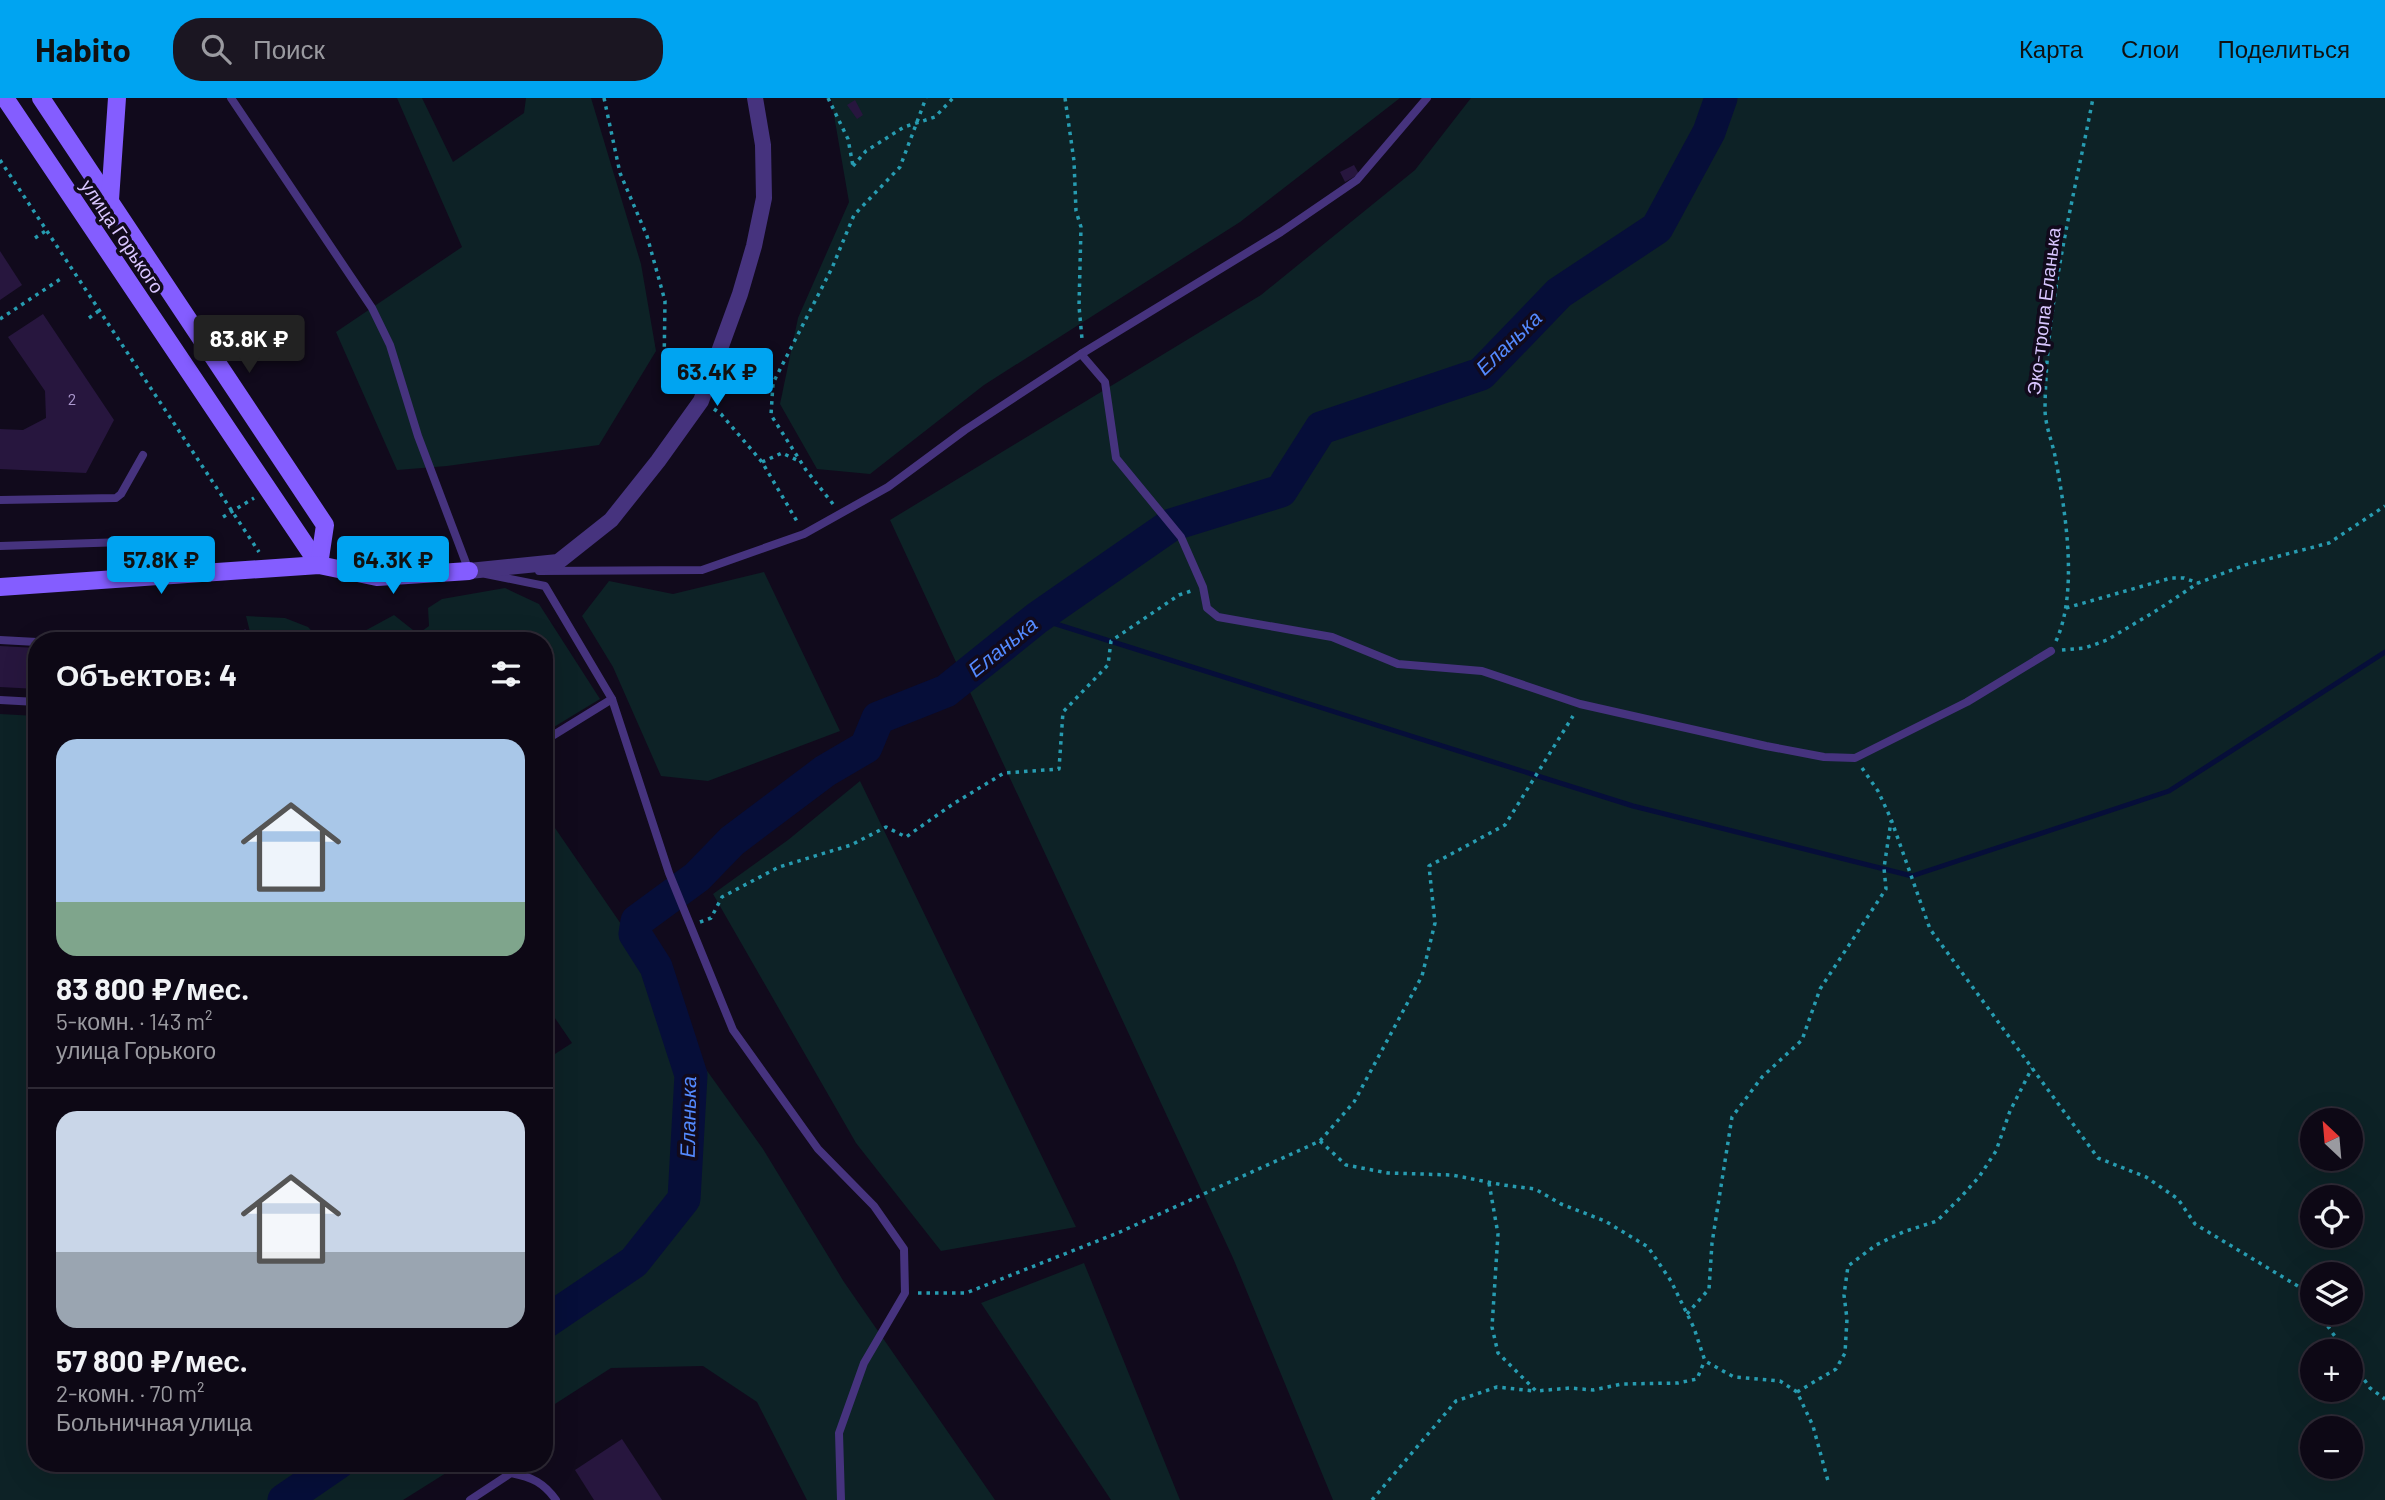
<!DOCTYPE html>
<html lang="ru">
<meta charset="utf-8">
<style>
:root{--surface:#0d0815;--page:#1b1622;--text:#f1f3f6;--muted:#9a9aa0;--line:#2d2934;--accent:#00a4f1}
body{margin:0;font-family:Barlow,sans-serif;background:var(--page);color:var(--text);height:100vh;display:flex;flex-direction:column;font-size:26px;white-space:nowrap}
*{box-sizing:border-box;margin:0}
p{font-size:23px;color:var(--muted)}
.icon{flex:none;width:38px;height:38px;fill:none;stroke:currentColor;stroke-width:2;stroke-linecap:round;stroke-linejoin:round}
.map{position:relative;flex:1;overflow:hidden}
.panel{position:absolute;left:28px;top:534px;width:525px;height:840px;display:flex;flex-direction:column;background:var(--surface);border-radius:28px;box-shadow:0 7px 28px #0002,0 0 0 2px var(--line)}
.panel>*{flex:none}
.needle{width:46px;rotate:334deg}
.tools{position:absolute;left:2300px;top:1010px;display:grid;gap:14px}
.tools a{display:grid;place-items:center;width:63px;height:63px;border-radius:50%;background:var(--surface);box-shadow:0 7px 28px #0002,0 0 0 2px var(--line);font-size:35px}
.price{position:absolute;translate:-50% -60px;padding:0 16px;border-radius:7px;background:var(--accent);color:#111;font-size:23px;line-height:46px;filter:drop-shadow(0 2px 4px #0008)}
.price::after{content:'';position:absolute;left:50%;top:42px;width:21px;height:16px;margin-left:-10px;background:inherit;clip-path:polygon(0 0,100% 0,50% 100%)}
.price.current{background:#222;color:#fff}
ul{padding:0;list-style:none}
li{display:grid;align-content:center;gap:14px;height:371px;padding:0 28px}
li+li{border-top:2px solid var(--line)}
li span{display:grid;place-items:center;height:217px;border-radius:21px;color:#555}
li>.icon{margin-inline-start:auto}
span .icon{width:126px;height:126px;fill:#fffc;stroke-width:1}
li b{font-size:30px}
h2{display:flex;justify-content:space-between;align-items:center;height:84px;padding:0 28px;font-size:30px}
header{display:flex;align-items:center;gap:42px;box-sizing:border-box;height:98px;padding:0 35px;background:var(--accent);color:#111}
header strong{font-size:33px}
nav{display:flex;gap:38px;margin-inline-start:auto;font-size:24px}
.search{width:490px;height:63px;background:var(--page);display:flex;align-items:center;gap:18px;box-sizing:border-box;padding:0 24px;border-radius:28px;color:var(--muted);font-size:26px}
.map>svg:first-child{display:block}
.green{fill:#0d2226;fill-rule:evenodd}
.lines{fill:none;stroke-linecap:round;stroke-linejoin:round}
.stream{stroke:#060e39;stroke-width:5}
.river{stroke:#060e39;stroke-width:33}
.building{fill:#27163e}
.path{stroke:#279cb1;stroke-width:3.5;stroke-dasharray:3.5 5;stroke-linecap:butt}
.lane{stroke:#46337e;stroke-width:8}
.street{stroke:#46337e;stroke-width:16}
.secondary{stroke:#845dff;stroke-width:18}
.labels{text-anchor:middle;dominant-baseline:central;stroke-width:7;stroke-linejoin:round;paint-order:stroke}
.number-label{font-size:16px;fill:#ac9acf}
.street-label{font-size:19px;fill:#d9c6ff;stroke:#110a1c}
.water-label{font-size:21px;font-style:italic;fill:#548aff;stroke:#110a1c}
</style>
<header>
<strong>Habito</strong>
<div class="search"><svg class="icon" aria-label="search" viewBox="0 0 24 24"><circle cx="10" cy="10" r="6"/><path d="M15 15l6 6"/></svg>Поиск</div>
<nav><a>Карта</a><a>Слои</a><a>Поделиться</a></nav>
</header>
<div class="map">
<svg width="2385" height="1402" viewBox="0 0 2385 1402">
<rect width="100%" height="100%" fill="#110a1c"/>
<!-- green -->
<g class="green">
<polygon points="397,0 422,0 453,64 524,15 526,0 591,0 641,166 656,253 599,347 447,368 397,372 336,234 462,149"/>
<polygon points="831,0 1400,0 1240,124 984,287 870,376 817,371 780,306 798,220 849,104"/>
<path d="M1471 0H2385V1402H1333L1233 1160 890 422 1261 197 1415 72ZM2312 1022H2350V1060H2312ZM2312 1099H2350V1138H2312ZM2312 1176H2350V1214H2312ZM2312 1253H2350V1292H2312ZM2312 1330H2350V1368H2312Z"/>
<polygon points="764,474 840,633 708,683 661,678 613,569 582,518 609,483 673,496"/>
<polygon points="505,490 539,506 600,601 544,635 544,542 348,542 394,517 418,536 429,528 428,510 442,501"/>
<polygon points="246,518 285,520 308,529 320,542 277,542 272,537 250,534"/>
<polygon points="0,616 37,618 37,1365 462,1365 403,1402 0,1402"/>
<polygon points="860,683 1076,1129 941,1153 856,1045 713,796 788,742"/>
<polygon points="544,714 623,829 665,914 763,1051 844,1184 995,1402 807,1402 757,1304 703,1268 611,1270 544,1313 544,963 572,945 544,904"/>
<polygon points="1084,1165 1180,1402 1111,1402 981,1205"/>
</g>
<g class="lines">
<!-- stream -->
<polyline class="stream" points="1037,520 1633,708 1912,778 2169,693 2385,554"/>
<!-- river -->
<g class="river">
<polyline points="544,1225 634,1164 684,1101 691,977 656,869 635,836 637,823 697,779 732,743 825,673 866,649 878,620 946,593 1037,520 1171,427 1281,393 1321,330 1481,276 1559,195 1657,130 1709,34 1721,0"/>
<polyline points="284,1402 338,1365"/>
</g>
</g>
<!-- building -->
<g class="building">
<polygon points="855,2 863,17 857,21 847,7"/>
<polygon points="1354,67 1359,76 1345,84 1340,74"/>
<polygon points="0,153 22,187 0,202"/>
<polygon points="43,216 114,322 86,375 0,371 0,331 23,332 46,320 45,293 8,239"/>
<polygon points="245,531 259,542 235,542"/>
<polygon points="0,548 37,550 37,591 0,589"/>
<polygon points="622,1341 662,1402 594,1402 575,1372"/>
</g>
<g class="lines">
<!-- path -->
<g class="path">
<polyline points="604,0 620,75 647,138 665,203 664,270 688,292"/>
<polyline points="828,0 848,41 853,68"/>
<polyline points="1065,0 1074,63 1076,113 1081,129 1079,208 1082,241"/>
<polyline points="0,62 259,454"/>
<polyline points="853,68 866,53 904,29 935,19 953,0"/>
<polyline points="35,140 47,132"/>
<polyline points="89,220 100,212"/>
<polyline points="0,221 62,180"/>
<polyline points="714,311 721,316 762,364 798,425"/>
<polyline points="762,364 782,355 799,363"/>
<polyline points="833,406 806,372 771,317 773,285 832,170 854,117 900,69 926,0"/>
<polyline points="223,419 254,400"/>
<polyline points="2066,510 2171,480 2184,480 2198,485"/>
<path d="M2056 543C2079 493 2065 411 2055 358 2052 343 2045 327 2045 311 2046 203 2073 105 2093 0"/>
<polyline points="2062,552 2085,550 2107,542 2159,511 2198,485 2245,467 2329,445 2385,408"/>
<polyline points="1862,670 1878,693 1891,721 1930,831 2098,1060 2146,1079 2178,1101 2195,1126 2301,1190 2312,1206"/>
<polyline points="700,824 711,820 722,799 779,769 851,747 886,729 906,739 953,706 1004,675 1059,671 1063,614 1108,567 1111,543 1179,497 1191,493"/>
<polyline points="1320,1043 1346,1067 1388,1075 1452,1077 1503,1087 1535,1091 1561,1106 1605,1123 1648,1149 1671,1183 1694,1230 1705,1263 1734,1279 1780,1283 1797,1294 1813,1328 1828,1383"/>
<polyline points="1489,1085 1498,1136 1492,1229 1498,1255 1536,1293 1570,1290 1593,1292 1622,1286 1678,1285 1697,1281 1704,1264"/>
<polyline points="918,1195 966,1195 1120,1134 1320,1043 1354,1004 1422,878 1435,825 1429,768 1505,727 1573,618"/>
<polyline points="2318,1214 2345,1253"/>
<polyline points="1687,1216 1709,1191 1712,1145 1732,1019 1762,979 1802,942 1820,891 1886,791 1884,770 1891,723"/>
<polyline points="2350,1261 2370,1290 2385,1301"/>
<polyline points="1797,1294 1836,1271 1845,1255 1847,1221 1844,1197 1848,1168 1876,1147 1903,1134 1937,1123 1960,1100 1979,1079 1996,1053 2010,1013 2032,970"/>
<polyline points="1372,1402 1456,1303 1497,1289 1534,1293"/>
</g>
<!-- lane -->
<g class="lane">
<polyline points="231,0 372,210 390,247 418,338 469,473"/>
<polyline points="1081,256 1105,284 1116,360 1181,439 1203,489 1207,510 1218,519 1332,539 1398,566 1482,573 1580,606 1766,648 1824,659 1855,660 1967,604 2051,553"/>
<polyline points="0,402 116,400 121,396 143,357"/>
<polyline points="0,448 156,443 184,474"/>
<polyline points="539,473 702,472 804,436 888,389 965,332 1081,256 1281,134 1357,82 1427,0"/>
<polyline points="486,476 545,488 612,601 669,775 733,932 818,1051 874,1108 904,1151 905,1195 864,1265 839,1335 841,1402"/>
<polyline points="0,542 37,544"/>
<polyline points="0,602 37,604"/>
<polyline points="544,643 612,601"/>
<path d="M470 1402 511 1375C532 1379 544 1385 556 1402"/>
</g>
<!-- street -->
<polyline class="street" points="469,473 558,464 611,422 658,363 701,303 740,196 754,148 764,100 763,47 755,0"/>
<!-- secondary -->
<g class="secondary">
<polyline points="5,0 319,467"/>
<polyline points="41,0 325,427 319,467"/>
<polyline points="110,102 117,0"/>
<polyline points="0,489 319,467 377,479 469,473"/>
</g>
</g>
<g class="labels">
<!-- number labels -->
<g class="number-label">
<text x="72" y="300">2</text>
</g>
<!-- street labels -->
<g class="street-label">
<text transform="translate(123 138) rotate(56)">улица Горького</text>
<text transform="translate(2043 213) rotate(-83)">Эко-тропа Еланька</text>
</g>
<!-- water labels -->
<g class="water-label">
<text transform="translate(1508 244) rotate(-44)">Еланька</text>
<text transform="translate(1002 548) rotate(-39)">Еланька</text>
<text transform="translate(687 1019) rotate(-89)">Еланька</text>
</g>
</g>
</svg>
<div class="tools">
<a><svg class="needle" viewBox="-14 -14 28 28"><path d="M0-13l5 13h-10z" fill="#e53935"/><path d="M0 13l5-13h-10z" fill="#9a9aa0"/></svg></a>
<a><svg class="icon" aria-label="locate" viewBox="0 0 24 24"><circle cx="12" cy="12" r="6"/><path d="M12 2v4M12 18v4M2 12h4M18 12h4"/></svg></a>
<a><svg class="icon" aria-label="layers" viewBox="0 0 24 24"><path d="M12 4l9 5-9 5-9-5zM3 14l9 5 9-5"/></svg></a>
<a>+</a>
<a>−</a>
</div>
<b class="price current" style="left:249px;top:277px">83.8K ₽</b>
<b class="price" style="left:717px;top:310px">63.4K ₽</b>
<b class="price" style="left:161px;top:498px">57.8K ₽</b>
<b class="price" style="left:393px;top:498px">64.3K ₽</b>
<section class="panel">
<h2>Объектов: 4<svg class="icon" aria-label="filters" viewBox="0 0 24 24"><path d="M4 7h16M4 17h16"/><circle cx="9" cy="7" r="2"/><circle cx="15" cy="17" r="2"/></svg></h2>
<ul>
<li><span style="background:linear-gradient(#a9c7e8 75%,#7fa58c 0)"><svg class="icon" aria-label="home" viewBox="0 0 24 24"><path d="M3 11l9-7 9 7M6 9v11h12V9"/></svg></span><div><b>83 800 ₽/мес.</b><p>5-комн. · 143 m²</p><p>улица Горького</p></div></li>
<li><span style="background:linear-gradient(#c9d6e8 65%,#9aa5b1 0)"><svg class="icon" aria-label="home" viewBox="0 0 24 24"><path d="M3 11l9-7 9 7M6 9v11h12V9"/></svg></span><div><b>57 800 ₽/мес.</b><p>2-комн. · 70 m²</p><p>Больничная улица</p></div></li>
</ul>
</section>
</div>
